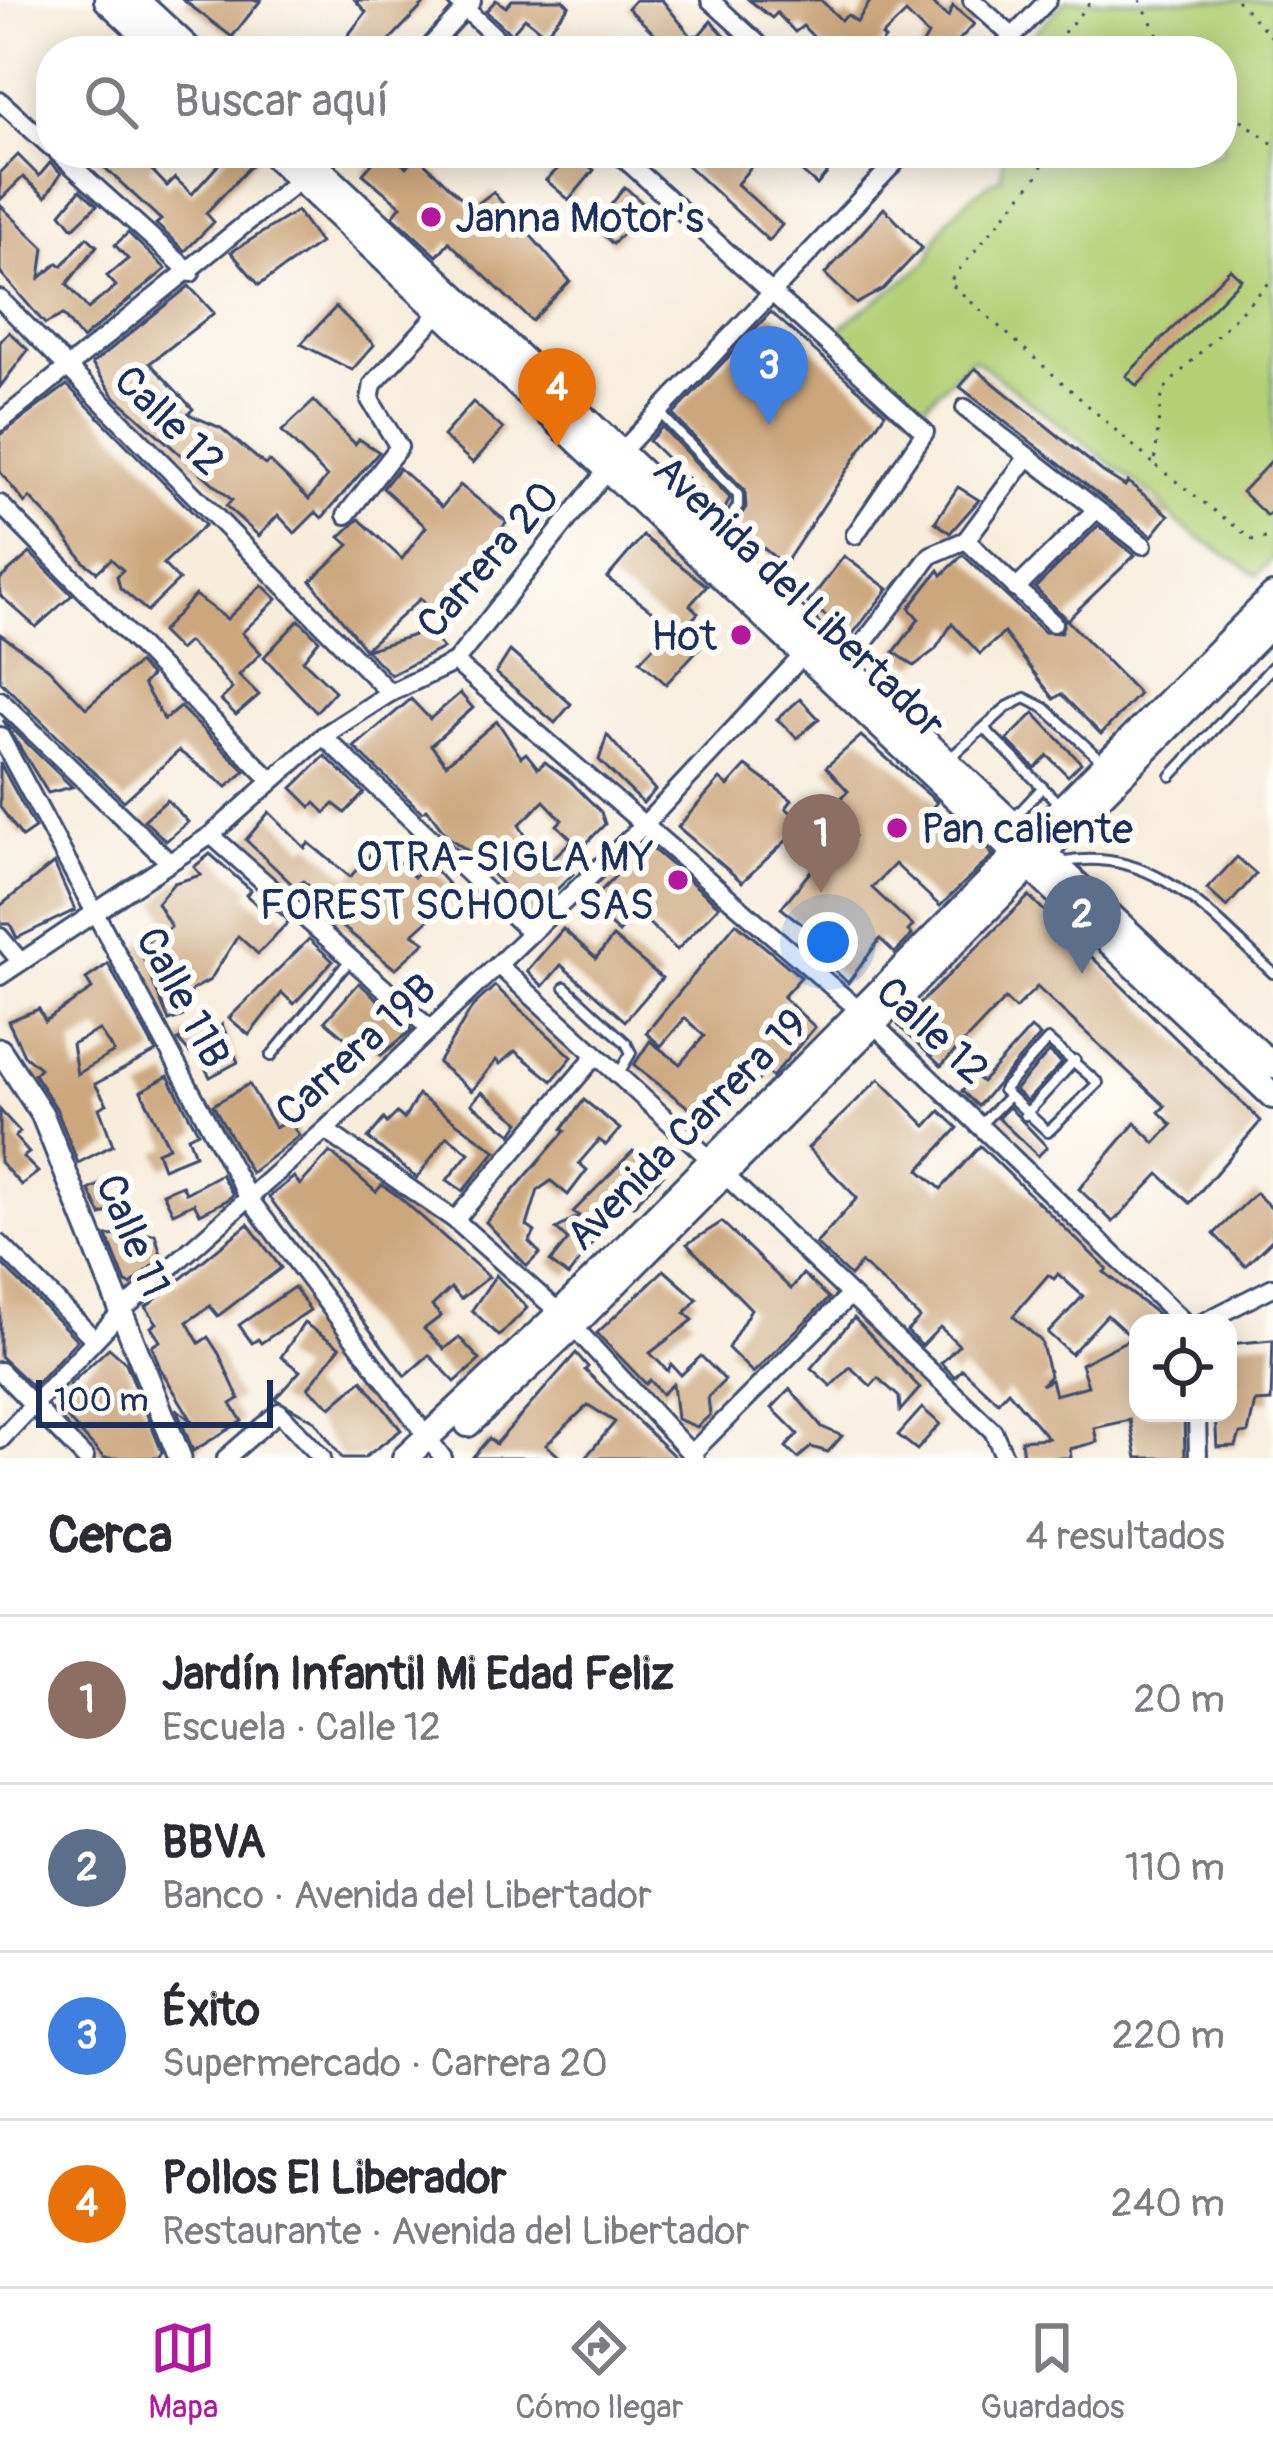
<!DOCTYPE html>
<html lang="es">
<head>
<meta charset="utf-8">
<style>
  :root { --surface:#fff; --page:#f2f2f3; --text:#2b2b33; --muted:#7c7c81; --line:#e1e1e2; --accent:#b5179e }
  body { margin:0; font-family:Pangolin,sans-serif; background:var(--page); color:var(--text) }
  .controls { position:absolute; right:36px; bottom:36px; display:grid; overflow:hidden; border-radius:24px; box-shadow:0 6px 30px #0003 }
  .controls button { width:108px; height:108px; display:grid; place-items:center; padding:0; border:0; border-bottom:3px solid var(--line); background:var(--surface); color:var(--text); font:60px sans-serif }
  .scale { position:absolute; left:36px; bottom:30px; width:237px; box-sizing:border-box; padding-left:12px; border:6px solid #1b2f5e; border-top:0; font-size:33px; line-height:42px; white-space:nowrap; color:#1b2f5e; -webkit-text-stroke:9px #fdfcf7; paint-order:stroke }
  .you { position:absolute; left:828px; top:942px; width:42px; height:42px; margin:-30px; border:9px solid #fff; border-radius:50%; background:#1a73e8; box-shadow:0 0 0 18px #1a73e833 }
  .badge { display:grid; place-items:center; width:78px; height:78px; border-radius:50%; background:var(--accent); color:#fff; font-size:39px; font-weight:700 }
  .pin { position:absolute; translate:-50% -99px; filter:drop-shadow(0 3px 6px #0008) }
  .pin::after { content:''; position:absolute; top:63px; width:42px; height:36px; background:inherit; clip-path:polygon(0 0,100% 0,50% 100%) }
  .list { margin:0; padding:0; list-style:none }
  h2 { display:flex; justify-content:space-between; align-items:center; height:156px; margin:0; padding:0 48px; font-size:51px }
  h2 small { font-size:39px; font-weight:400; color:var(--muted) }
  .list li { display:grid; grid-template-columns:78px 1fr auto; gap:36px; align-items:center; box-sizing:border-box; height:168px; padding:0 48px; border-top:3px solid var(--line) }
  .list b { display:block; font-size:45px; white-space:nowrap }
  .list p { margin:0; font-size:39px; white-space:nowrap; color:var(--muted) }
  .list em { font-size:39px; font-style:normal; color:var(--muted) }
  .icon { flex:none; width:66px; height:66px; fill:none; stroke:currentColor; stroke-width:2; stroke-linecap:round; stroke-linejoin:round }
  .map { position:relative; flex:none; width:1273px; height:1458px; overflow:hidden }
  .search { position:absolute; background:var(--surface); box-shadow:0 6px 30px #0003; left:36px; right:36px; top:36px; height:132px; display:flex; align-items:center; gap:30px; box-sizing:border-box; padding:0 42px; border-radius:48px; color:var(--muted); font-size:45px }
  .sheet { height:828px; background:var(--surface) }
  nav { display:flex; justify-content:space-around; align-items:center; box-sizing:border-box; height:168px; border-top:3px solid var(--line); background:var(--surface); font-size:33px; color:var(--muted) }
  nav a { display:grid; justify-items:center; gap:6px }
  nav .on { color:var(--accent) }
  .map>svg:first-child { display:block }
  .green { fill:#b4d178; stroke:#68806b; stroke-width:3 }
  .building { fill:#cca77d; fill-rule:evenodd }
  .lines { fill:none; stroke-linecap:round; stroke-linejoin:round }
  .service-casing { stroke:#3c4c71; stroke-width:14 }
  .minor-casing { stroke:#3c4c71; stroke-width:22 }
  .tertiary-casing { stroke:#3c4c71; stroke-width:27 }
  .secondary-casing { stroke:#3c4c71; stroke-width:30 }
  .path { stroke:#3c4c71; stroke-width:3; stroke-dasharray:3 9; stroke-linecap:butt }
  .service { stroke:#fff; stroke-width:8 }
  .minor { stroke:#fff; stroke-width:16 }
  .tertiary { stroke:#fff; stroke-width:21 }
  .secondary { stroke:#fff; stroke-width:24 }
  .poi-dot { fill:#b5179e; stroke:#fdfcf7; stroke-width:4.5 }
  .labels { text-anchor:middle; stroke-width:12; stroke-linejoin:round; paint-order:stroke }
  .poi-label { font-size:42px; fill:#1b2f5e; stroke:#fdfcf7; text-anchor:start }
  .street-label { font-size:42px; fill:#1b2f5e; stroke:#fdfcf7 }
</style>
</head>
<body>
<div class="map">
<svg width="1273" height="1458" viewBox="0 0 1273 1458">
  <rect width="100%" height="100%" fill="#fdfcf7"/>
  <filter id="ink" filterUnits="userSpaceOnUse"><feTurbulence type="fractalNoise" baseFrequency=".00833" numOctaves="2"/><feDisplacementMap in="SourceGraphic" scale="24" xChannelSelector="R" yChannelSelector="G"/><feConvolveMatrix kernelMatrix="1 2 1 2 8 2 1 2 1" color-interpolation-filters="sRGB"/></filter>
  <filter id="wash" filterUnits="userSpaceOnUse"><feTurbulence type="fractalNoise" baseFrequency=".004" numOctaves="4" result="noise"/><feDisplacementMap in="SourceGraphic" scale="48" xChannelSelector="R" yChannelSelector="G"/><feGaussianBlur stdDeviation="2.7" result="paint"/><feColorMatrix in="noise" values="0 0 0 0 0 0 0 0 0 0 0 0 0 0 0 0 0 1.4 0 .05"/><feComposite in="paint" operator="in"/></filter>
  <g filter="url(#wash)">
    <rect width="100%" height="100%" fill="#f7eddb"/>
    <path class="green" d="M1066,0H1273V559L1257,575L1179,524L1157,499L973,358L919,410L832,337C860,307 897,290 927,261C933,255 934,242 938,235C951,211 978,189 1001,177L1003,153H1222V51H1017Z"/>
    <g id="blocks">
      <g class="building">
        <polygon points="183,0 261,0 232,37"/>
        <polygon points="355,0 428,0 379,51 336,51 366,12"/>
        <polygon points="496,0 506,7 512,0 563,0 569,6 545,34 525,18 511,34 486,11"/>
        <polygon points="635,0 662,0 691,36 699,35 711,21 739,51 672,51 628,8"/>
        <polygon points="749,0 821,0 841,20 848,15 857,22 871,0 928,0 948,17 953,6 974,24 949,51 919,51 928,35 906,13 882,36 885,39 875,51 827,51 803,26 795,32 777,13 772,18"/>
        <polygon points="89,153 163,153 149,167 167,186 175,178 192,194 229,153 256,153 257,159 206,213 214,222 185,251 156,224 161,220"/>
        <polygon points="381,153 389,153 406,167 416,155 472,208 493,192 570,281 532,321 449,242 437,256 393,216 401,206 363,174"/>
        <polygon points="674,153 762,153 737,184 782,225 769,241"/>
        <polygon points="781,153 823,153 835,164 817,185"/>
        <polygon points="574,154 594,170 569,200 546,180"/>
        <polygon points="18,155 39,176 50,163 61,173 46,197 23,177 0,200 0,173"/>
        <polygon points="625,187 647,207 613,244 594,226"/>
        <polygon points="80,190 97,205 73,228 61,213"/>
        <polygon points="0,205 44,248 40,278 58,263 62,266 87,237 97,246 67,284 88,309 116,286 107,276 128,259 115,245 128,233 166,269 82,339 63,315 45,324 0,272"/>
        <polygon points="884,208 922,248 883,289 856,304 825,274"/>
        <polygon points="297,211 320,243 259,285 231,252"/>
        <polygon points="1230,269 1241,279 1137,386 1126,376"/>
        <polygon points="189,286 214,313 150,363 193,409 188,414 221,428 265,465 269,461 309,499 327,477 282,431 314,401 355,444 359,439 379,452 322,518 316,512 295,533 278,515 259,536 226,506 232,500 115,397 92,364"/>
        <polygon points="336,307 374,345 352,370 301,344"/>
        <polygon points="771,312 885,413 784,565 735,525 746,507 745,491 673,415"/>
        <polygon points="9,332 28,350 0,387 0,342"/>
        <polygon points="975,368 1103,472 1125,486 1128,482 1169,515 1152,536 960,387"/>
        <polygon points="67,385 205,525 163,564 179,580 147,611 120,588 117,576 123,570 111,559 97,572 84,562 57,526 30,498 25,503 0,472 0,435"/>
        <polygon points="473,402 503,429 473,463 443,436"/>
        <polygon points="662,427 730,498 723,513 649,441"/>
        <polygon points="1273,459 1273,510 1267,516 1242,492"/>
        <polygon points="399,468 442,507 460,485 507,522 436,612 420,599 365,649 311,581 349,545 340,537 359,519 402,559 426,527 383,488"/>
        <polygon points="958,487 979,500 950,533 935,522"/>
        <polygon points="1098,526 1135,555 1067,620 1139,694 1101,734 1061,694 1054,699 1004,633 980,654 952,624 935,650 914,666 894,652 919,619 909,608 939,570 942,575 963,555 1044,632 1061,633 1065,618 1035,588"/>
        <polygon points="643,536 707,586 690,605 698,613 682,631 700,647 666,684 640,661 673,626 607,578"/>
        <polygon points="30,553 72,595 36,627 0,595 0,579"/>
        <polygon points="844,556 888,589 852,635 808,603"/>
        <polygon points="262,585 277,599 242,633 261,653 239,675 259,695 236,715 221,700 232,689 217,670 188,642 179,650 161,632 195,595 227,619"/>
        <polygon points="299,620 319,640 303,660 335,691 316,712 264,657"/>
        <polygon points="427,631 443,648 391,675 366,650"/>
        <polygon points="0,634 48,668 86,708 138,663 151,676 143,684 164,720 180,707 245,771 227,787 179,751 124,801 0,681"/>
        <polygon points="510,651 571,704 555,723 496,673"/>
        <path d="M460,693L473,708L431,745L446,764L497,721L521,757L526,753L538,768L545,762L570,781L601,812L605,824L565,865L573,874L530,915L478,858L448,837L427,809L422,812L354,747L411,699L430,719ZM544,801L562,820L557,825L572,840L551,860L536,843L532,846L519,825Z"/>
        <polygon points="800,699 819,719 797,738 777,719"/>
        <polygon points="1034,713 1081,763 1068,776 1048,756 1035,768 1007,740"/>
        <polygon points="3,720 72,787 48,793"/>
        <polygon points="607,735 655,790 643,803 599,760"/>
        <polygon points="861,736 937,802 932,808 951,829 954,825 968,838 972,835 993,855 940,906 895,864 872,888 913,926 908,931 912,935 895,953 880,939 848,983 800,937 808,929 781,908 826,852 834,859 854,836 828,812 848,791 826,767"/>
        <polygon points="325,756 364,793 345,813 334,804 325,813 315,803 311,807 292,788"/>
        <polygon points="0,763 35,828 22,837 0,807"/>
        <polygon points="746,766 792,800 786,808 804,824 742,882 678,827 720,779 728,786"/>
        <polygon points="167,800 188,822 166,841 144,820"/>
        <polygon points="269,812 305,848 309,843 350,877 381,843 414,877 428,862 457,894 413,934 425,942 395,969 324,912 330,905 303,881 296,888 246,840"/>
        <polygon points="647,844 719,906 677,950 637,912 619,933 587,905"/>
        <polygon points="210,854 251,890 246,895 266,913 273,907 289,921 258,954 238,936 210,980 192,990 183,1016 169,1021 138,946 171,927 157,903 174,883 201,875 194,867"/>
        <polygon points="1237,857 1256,874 1227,907 1207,889"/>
        <polygon points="54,863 75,910 17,938 10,924 0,924 0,906"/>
        <polygon points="1029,896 1261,1121 1190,1203 1159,1174 1113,1222 1079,1189 1135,1123 1155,1143 1172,1125 1159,1112 1165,1106 1037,987 1015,1009 1005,999 941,1066 898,1025"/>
        <polygon points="736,923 801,977 783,997 815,1027 772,1077 766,1072 753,1086 746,1079 708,1123 634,1065 650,1041 680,1064 704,1036 685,1018 661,1046 646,1033"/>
        <polygon points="563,929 596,958 613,937 662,978 625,1021 561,965 543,986 527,971"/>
        <polygon points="309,939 333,961 294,1004 282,993 249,1035 229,1018"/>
        <path d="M108,964L156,1052L95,1084L107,1104L99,1108L113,1145L78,1163L56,1108L34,1074L40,1068L24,1055L8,1021L39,1009L45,1021L92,989L86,979ZM99,1030L114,1052L77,1074L72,1044Z"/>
        <polygon points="359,983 412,1030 381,1055 358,1035 351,1043 325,1021"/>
        <polygon points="495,986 572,1057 552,1081 515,1051 500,1064 496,1060 472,1091 438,1063 473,1006"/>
        <polygon points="207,1022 218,1031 222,1025 238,1062 210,1077 195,1050 190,1053 178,1040"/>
        <polygon points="1031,1028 1040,1036 978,1106 962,1091 975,1076 982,1082"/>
        <polygon points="1049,1052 1062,1063 1027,1101 1015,1090"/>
        <polygon points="168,1076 198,1132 188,1137 195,1155 163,1168 157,1152 169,1147 141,1091"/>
        <path d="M879,1079L926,1126L940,1111L958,1128L919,1170L941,1189L980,1146L1107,1269L1104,1272L1161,1317L1163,1323H1138V1413H1184L1185,1458H1137L1130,1420L1094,1428L1097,1442L1070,1449L1071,1458H1023L1021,1440L1048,1438L1008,1391L998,1402L962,1369L955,1377L941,1363L959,1345L940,1327L922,1346L907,1331L920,1318L884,1283L861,1263L850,1276L816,1244L857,1198L808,1148ZM1058,1274L1083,1296L1048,1333L1071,1354L1107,1315L1132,1338L1081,1364L1088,1386L1055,1395L1051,1380L1041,1385L1050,1376L1041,1341L1013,1316L1048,1275L1054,1279Z"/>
        <polygon points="249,1084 275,1128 289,1120 299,1136 251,1173 213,1105"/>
        <polygon points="482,1092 520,1122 512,1134 471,1104"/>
        <polygon points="418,1095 496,1151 463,1191 447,1180 469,1153 447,1136 417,1178 368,1138 384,1119 387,1123 397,1113 404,1119"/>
        <polygon points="584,1100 620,1129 606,1145 599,1140 579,1163 587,1170 568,1195 551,1181 538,1190 527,1226 535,1232 529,1242 540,1253 527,1266 486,1222 565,1131 562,1129"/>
        <polygon points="1009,1107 1047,1147 1038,1156 998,1118"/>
        <polygon points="0,1110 20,1132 15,1137 29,1153 23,1157 38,1172 21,1185 0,1162"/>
        <polygon points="633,1151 664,1174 633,1206 626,1200 568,1276 550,1262 568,1240 556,1229 579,1216 573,1212"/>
        <polygon points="330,1152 376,1192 382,1185 398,1196 489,1277 461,1299 451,1288 432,1306 441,1316 424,1329 444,1349 459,1337 480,1360 455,1382 429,1355 405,1376 269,1197 294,1177 300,1185"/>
        <polygon points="221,1174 233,1195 227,1200 200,1214 194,1203 173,1213 163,1193 182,1185 186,1193"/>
        <polygon points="113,1178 125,1205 101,1215 89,1190"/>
        <polygon points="1256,1193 1273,1210 1273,1239 1245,1266 1214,1234"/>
        <polygon points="722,1222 791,1289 803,1274 829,1298 753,1373 728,1348 751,1309 687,1244"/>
        <polygon points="248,1224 281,1268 218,1316 210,1306 187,1322 199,1343 208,1337 219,1354 239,1399 231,1404 242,1421 193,1451 176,1408 194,1424 160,1368 152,1346 160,1341 151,1327 157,1323 146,1307"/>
        <polygon points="155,1234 162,1258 131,1285 126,1283 107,1236"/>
        <polygon points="0,1262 77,1340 33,1387 0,1356"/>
        <polygon points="664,1270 697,1299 685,1313 693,1320 650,1353 668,1371 671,1364 681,1375 701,1356 725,1380 708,1397 710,1415 697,1427 677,1419 673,1384 662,1394 650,1380 646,1384 597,1333"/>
        <polygon points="496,1275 527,1308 499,1336 472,1310"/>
        <polygon points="294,1287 310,1310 261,1343 258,1339 252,1343 239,1325"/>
        <polygon points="854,1318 920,1388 900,1411 899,1397 878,1378 871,1386 850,1367 831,1386 811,1368"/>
        <polygon points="304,1323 340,1347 308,1388 331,1407 362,1380 401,1430 364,1458 342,1458 315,1421 275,1399 300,1371 281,1357"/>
        <polygon points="1273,1340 1271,1401 1255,1402 1248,1433 1240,1434 1236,1446 1217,1447 1215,1413 1228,1413 1228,1344"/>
        <polygon points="109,1348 126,1363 162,1452 158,1458 104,1458 56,1406 72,1382"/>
        <polygon points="576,1353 588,1367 585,1370 676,1458 585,1458 615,1422 588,1405 546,1445 561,1458 472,1458 489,1438 496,1444"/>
        <polygon points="790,1389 822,1427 842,1436 828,1452 811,1447 798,1458 786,1447 798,1434 772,1408"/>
        <polygon points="922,1408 940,1424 917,1450 898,1435"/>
      </g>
    </g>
  </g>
  <g filter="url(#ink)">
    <use href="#blocks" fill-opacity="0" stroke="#3c4c71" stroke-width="3"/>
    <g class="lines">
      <defs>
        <g id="service">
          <polyline points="659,412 738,495 738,506 717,538"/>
          <polyline points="984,728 1061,806"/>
          <polyline points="949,759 1007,707 1025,698 1045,708 1104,763"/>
          <polyline points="1171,776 1273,666"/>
          <polyline points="1014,818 1043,787"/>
          <path d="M1060,863C1153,843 1211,916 1273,973"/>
          <polyline points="565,987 626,1043 631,1053 619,1073"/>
          <polygon points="1048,1040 1098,1083 1048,1132 1003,1090"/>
          <polyline points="271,1056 350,960"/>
          <polyline points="1025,1115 1075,1060"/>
          <polyline points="982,1123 1007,1098"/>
        </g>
        <g id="minor">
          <polyline points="456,0 510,51"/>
          <polyline points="710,0 766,51"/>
          <polyline points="972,0 1012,36"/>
          <polyline points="426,51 472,1"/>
          <polyline points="999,51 1048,0"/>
          <polyline points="0,101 51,147"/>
          <polyline points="58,153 191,273"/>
          <polyline points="618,153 925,432 855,535"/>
          <polyline points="878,153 892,166"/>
          <polyline points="0,299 390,693"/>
          <polyline points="965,408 1143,545"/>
          <polyline points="0,422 333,153"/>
          <polyline points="0,504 270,779"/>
          <polyline points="346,515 399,447 370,400 373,384 442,310"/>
          <polyline points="966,540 1053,623"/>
          <polyline points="1016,589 1096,510"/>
          <polyline points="455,662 859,1010 1185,1323"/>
          <polyline points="846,666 931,555 966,540 1027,458"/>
          <polyline points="0,700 169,862"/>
          <polyline points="0,736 248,1197 443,1458"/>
          <polyline points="323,736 531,933"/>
          <polyline points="211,835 429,1028"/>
          <polyline points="0,937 20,961"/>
          <polyline points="498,965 711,1160"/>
          <polyline points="0,976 211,835 323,736 390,693 455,662 623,450 904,153"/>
          <polyline points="325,1130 455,1220 560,1313"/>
          <polyline points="724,1174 993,1431 1005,1458"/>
          <polyline points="455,1220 596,1055"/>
          <polyline points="0,1244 94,1339"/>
          <polyline points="1202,1323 1273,1287"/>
          <polyline points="573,1326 695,1458"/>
          <polyline points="0,1371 85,1458"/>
          <polyline points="1197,1413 1198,1458"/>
          <polyline points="0,1440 124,1309 325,1130 646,823 805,653"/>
          <polyline points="691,1454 849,1296"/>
          <polyline points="226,1458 279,1412 322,1458"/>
        </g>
        <polyline id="tertiary" points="0,1050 42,1114 180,1458"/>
        <g id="secondary">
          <polyline points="107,0 162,51"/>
          <polyline points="136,0 191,51"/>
          <polyline points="272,153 1273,1096"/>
          <path d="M302,153C628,455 945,766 1273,1066"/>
          <polyline points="468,1424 573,1326 1273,622"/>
          <polyline points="405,1458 560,1313 1273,596"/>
        </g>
      </defs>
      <use href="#service" class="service-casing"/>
      <use href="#minor" class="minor-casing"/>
      <use href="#tertiary" class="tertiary-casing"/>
      <use href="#secondary" class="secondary-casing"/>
      <g class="path">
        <polyline points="1140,0 1166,51"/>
        <polyline points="1237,0 1273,38"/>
        <polyline points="1048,51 1092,0"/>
        <polyline points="1222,105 1273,144"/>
        <polyline points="1045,153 1040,173 949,282 1155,465 1160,402 1167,386 1273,279"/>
        <polyline points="1156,466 1253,540 1273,537"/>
      </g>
      <use href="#service" class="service"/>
      <use href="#minor" class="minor"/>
      <use href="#tertiary" class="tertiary"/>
      <use href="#secondary" class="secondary"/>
    </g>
  </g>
  <g class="poi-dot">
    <circle cx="431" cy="217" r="12"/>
    <circle cx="741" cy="635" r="12"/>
    <circle cx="897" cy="828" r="12"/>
    <circle cx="678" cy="880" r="12"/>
  </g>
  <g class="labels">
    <g class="poi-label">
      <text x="455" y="232">Janna Motor's</text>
      <text x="717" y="650" text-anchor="end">Hot</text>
      <text x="921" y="843">Pan caliente</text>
      <text x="654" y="871" text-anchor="end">OTRA-SIGLA MY<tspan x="654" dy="48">FOREST SCHOOL SAS</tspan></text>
    </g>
    <g class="street-label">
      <text transform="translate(170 420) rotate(45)" y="15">Calle 12</text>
      <text transform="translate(487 559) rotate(-49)" y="15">Carrera 20</text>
      <text transform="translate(800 596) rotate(44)" y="15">Avenida del Libertador</text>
      <text transform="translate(184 997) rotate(62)" y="15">Calle 11B</text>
      <text transform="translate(933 1030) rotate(43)" y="15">Calle 12</text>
      <text transform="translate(355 1049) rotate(-43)" y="15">Carrera 19B</text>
      <text transform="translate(686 1129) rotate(-45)" y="15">Avenida Carrera 19</text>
      <text transform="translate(134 1235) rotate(67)" y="15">Calle 11</text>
    </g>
  </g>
</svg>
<div class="controls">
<button><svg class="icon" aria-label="locate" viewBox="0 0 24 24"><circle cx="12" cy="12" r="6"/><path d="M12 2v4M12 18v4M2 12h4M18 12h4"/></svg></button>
</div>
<div class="scale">100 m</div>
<div class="you"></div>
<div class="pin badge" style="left:821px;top:893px;background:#8d6e63">1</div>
<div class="pin badge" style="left:1082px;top:974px;background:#5c6f8a">2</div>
<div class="pin badge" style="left:769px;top:425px;background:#3f7fe0">3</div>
<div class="pin badge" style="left:557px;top:447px;background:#e8710a">4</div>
<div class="search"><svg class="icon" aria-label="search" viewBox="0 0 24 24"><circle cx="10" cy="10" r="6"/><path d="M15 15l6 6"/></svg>Buscar aquí</div>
</div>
<section class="sheet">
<h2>Cerca<small>4 resultados</small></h2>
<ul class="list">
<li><span class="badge" style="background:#8d6e63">1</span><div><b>Jardín Infantil Mi Edad Feliz</b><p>Escuela · Calle 12</p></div><em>20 m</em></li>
<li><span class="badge" style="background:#5c6f8a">2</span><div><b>BBVA</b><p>Banco · Avenida del Libertador</p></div><em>110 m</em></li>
<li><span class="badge" style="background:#3f7fe0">3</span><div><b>Éxito</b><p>Supermercado · Carrera 20</p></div><em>220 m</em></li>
<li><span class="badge" style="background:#e8710a">4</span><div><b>Pollos El Liberador</b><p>Restaurante · Avenida del Libertador</p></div><em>240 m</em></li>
</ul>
</section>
<nav>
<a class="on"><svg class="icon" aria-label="map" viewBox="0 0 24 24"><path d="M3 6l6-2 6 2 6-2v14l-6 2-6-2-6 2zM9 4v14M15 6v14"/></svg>Mapa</a>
<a><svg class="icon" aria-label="directions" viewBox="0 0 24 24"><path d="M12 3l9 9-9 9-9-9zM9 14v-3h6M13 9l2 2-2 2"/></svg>Cómo llegar</a>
<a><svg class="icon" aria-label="saved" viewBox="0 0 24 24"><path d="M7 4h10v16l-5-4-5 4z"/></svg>Guardados</a>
</nav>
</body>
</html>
